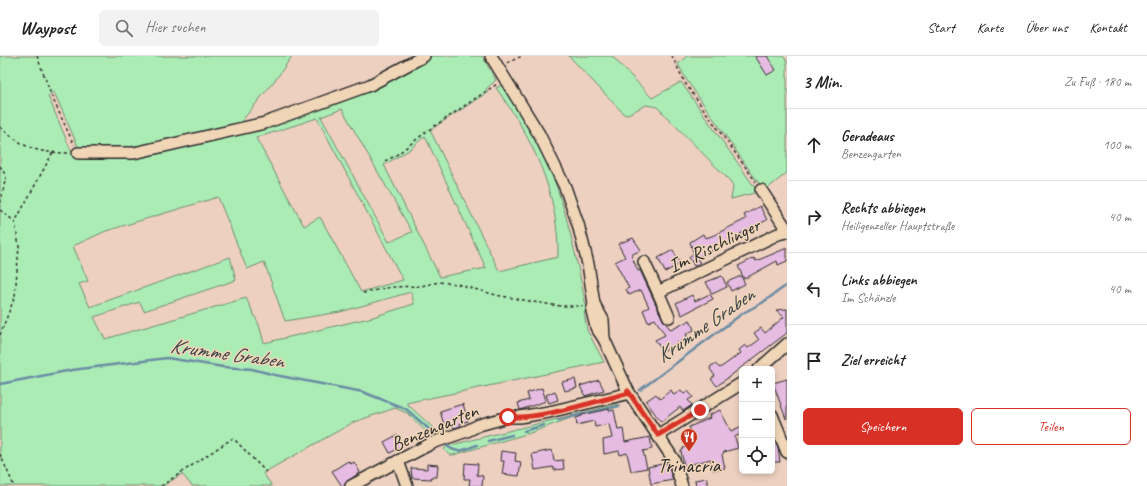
<!DOCTYPE html>
<html lang="de">
<head>
<meta charset="utf-8">
<style>
  :root { --surface:#fff; --page:#f2f2f2; --text:#222; --muted:#767676; --line:#e0e0e0; --accent:#d93025 }
  body { margin:0; font-family:Caveat,sans-serif; background:var(--page); color:var(--text) }
  .controls { position:absolute; right:12px; bottom:12px; display:grid; overflow:hidden; border-radius:6px; box-shadow:0 2px 6px #0003 }
  .controls button { width:36px; height:36px; display:grid; place-items:center; padding:0; border:0; border-bottom:1px solid var(--line); background:var(--surface); color:var(--text); font:20px sans-serif }
  .stop { position:absolute; width:12px; height:12px; margin:-9px; border:3px solid #d93025; border-radius:50%; background:#fff }
  .stop.end { background:#d93025; border-color:#fff; box-shadow:0 1px 4px #0008 }
  .list { margin:0; padding:0; list-style:none }
  h2 { display:flex; justify-content:space-between; align-items:center; height:52px; margin:0; padding:0 16px; font-size:17px }
  h2 small { font-size:13px; font-weight:400; color:var(--muted) }
  .list li { display:grid; grid-template-columns:26px 1fr auto; gap:12px; align-items:center; box-sizing:border-box; height:72px; padding:0 16px; border-top:1px solid var(--line) }
  .list b { display:block; font-size:15px; white-space:nowrap }
  .list p { margin:0; font-size:13px; white-space:nowrap; color:var(--muted) }
  .list em { font-size:13px; font-style:normal; color:var(--muted) }
  .actions { display:flex; gap:8px; padding:12px 16px }
  .actions a { flex:1; padding:9px 0; border:1px solid var(--accent); border-radius:6px; text-align:center; font-size:14px; color:var(--accent) }
  .actions .main { background:var(--accent); color:#fff }
  .icon { flex:none; width:22px; height:22px; fill:none; stroke:currentColor; stroke-width:2; stroke-linecap:round; stroke-linejoin:round }
  .map { position:relative; flex:none; width:787px; height:430px; overflow:hidden }
  header { display:flex; align-items:center; gap:24px; box-sizing:border-box; height:56px; padding:0 20px; background:var(--surface); border-bottom:1px solid var(--line) }
  header strong { font-size:19px }
  nav { display:flex; gap:22px; margin-inline-start:auto; font-size:14px }
  .search { width:280px; height:36px; background:var(--page); display:flex; align-items:center; gap:10px; box-sizing:border-box; padding:0 14px; border-radius:6px; color:var(--muted); font-size:15px }
  main { display:flex }
  aside { flex:1; background:var(--surface) }
  .map>svg:first-child { display:block }
  .green { fill:#abecb5; stroke:#6b8c70; fill-rule:evenodd }
  .lines { fill:none; stroke-linecap:round; stroke-linejoin:round }
  .stream { stroke:#6b8ba4; stroke-width:2.5 }
  .building { fill:#e6bce3; stroke:#2b2b2b }
  .minor-casing { stroke:#2b2b2b; stroke-width:14 }
  .path { stroke:#2b2b2b; stroke-width:1.5; stroke-dasharray:3 3; stroke-linecap:butt }
  .minor { stroke:#f0d5b7; stroke-width:11 }
  .route { stroke:#d93025; stroke-width:5 }
  .labels { text-anchor:middle; stroke-width:3; stroke-linejoin:round; paint-order:stroke }
  .street-label { font-size:20px; fill:#2b2b2b; stroke:#f0d5b7 }
  .poi-label { font-size:20px; fill:#2b2b2b; stroke:#f0d5b7 }
  .water-label { font-size:21px; font-style:italic; fill:#3b4349; stroke:#f0d5b7 }
</style>
</head>
<body>
<header>
<strong>Waypost</strong>
<div class="search"><svg class="icon" aria-label="search" viewBox="0 0 24 24"><circle cx="10" cy="10" r="6"/><path d="M15 15l6 6"/></svg>Hier suchen</div>
<nav><a>Start</a><a>Karte</a><a>Über uns</a><a>Kontakt</a></nav>
</header>
<main>
<div class="map">
<svg width="787" height="430" viewBox="0 0 787 430">
  <rect width="100%" height="100%" fill="#eed0c0"/>
  <filter id="ink" filterUnits="userSpaceOnUse"><feTurbulence type="fractalNoise" baseFrequency=".025" numOctaves="2"/><feDisplacementMap in="SourceGraphic" scale="8" xChannelSelector="R" yChannelSelector="G"/><feConvolveMatrix kernelMatrix="1 2 1 2 8 2 1 2 1" color-interpolation-filters="sRGB"/></filter>
  <g filter="url(#ink)">
    <g class="green">
      <path d="M0,0H292L279,19L237,71L152,88L118,92L79,93L54,36L48,40L74,102L135,100L253,74L428,0H482L496,24L486,33L488,36L430,74L499,215L558,201C559,137 533,83 496,32L502,29C516,52 533,75 544,100C567,149 576,202 587,255L584,256L587,274L604,306L406,347L441,379L433,382L407,357L395,352L354,366L263,417L272,430H192L182,418L163,430H0ZM342,53L412,176L389,186L321,61ZM317,62L403,224L361,236L320,161L304,170L256,82ZM425,80L486,212L440,221L384,109L409,94ZM218,141L247,213L264,206L285,265L340,256L411,236L414,248L373,261L264,287L259,269L246,242L105,283L94,261L140,246L144,255L236,224L230,201L90,251L79,228L88,225L73,190L106,175Z"/>
      <polygon points="569,0 612,0 652,42 681,26 758,136 731,143 733,131 731,126 657,51 646,49 626,59 624,58"/>
      <polygon points="687,0 783,0 787,5 787,117 764,135 686,23 678,8"/>
      <polygon points="618,348 618,351 576,360 530,377 453,399 449,399 444,393 447,390"/>
    </g>
    <g class="lines">
      <g class="stream">
        <polyline points="0,328 72,314 167,302 223,311 252,313 275,319 363,336 406,353 437,380"/>
        <polyline points="640,334 743,257 762,247 787,229"/>
        <polyline points="558,364 619,350"/>
        <polyline points="524,375 544,369"/>
        <polyline points="488,385 512,379"/>
        <path d="M447,390C459,399 464,393 477,389"/>
      </g>
    </g>
    <g class="building">
      <polygon points="755,0 767,0 776,14 767,19"/>
      <polygon points="760,150 767,164 740,178 742,180 697,202 700,207 694,210 689,201 694,199 690,186 703,178 705,182 712,180 746,163 744,159"/>
      <polygon points="633,182 641,194 631,199 638,215 640,214 663,264 671,274 690,264 694,274 686,278 689,284 682,288 681,285 663,296 655,284 665,279 655,263 648,266 643,254 649,251 641,234 629,239 626,233 629,232 615,206 625,201 618,188"/>
      <polygon points="787,192 787,205 778,209 777,205 744,223 738,210 754,202 756,205"/>
      <polygon points="673,194 680,208 665,216 658,202"/>
      <polygon points="722,220 727,231 712,238 706,226"/>
      <polygon points="741,220 745,228 731,235 727,226"/>
      <polygon points="710,238 713,243 682,259 676,247 692,239 695,245"/>
      <polygon points="787,253 787,277 717,330 711,323 715,320 710,313 711,310 715,308 720,312 741,297 739,294 745,289 748,292 759,284 754,277 761,272 765,277 784,261 776,254"/>
      <polygon points="575,323 577,332 565,335 562,326"/>
      <polygon points="787,323 787,362 786,363 773,327"/>
      <polygon points="599,324 604,334 585,340 580,330"/>
      <polygon points="542,332 546,345 520,354 518,347 529,344 527,337"/>
      <polygon points="671,334 674,339 681,334 684,338 688,335 693,341 688,344 692,349 683,355 680,351 661,366 646,345 656,338 660,343"/>
      <polygon points="555,335 558,344 549,347 546,339"/>
      <polygon points="463,348 468,365 460,367 461,370 454,372 453,370 445,372 440,355"/>
      <polygon points="609,353 609,355 614,354 618,374 623,373 625,386 650,381 652,393 643,395 647,412 631,415 627,397 620,399 619,395 604,398 603,384 612,382 609,368 595,371 594,365 577,369 576,362 582,360 582,359"/>
      <polygon points="720,354 731,375 742,370 742,377 735,381 738,392 724,396 722,399 725,412 713,414 711,403 684,410 681,395 683,394 683,392 693,389 689,371 710,362 709,359"/>
      <polygon points="397,379 403,390 390,397 384,386"/>
      <polygon points="772,382 774,382 778,391 780,406 772,406"/>
      <polygon points="552,394 554,405 563,404 564,413 554,414 553,411 535,414 532,398"/>
      <polygon points="501,395 516,397 515,405 521,406 519,420 502,418 504,405 500,405"/>
      <polygon points="348,405 351,408 354,406 360,416 342,430 332,415"/>
      <polygon points="465,407 478,408 477,419 483,420 482,430 469,430 470,423 464,423"/>
      <polygon points="667,407 673,424 651,428 648,411"/>
      <polygon points="427,408 438,409 437,421 431,421 432,423 412,422 411,412 427,413"/>
      <polygon points="707,422 708,430 696,430 695,424"/>
    </g>
    <g class="lines">
      <defs>
        <g id="minor">
          <polyline points="491,0 539,78 565,131 578,168 588,208 594,248 592,255 596,271 604,283 628,335 674,404 682,430"/>
          <polyline points="78,97 134,97 265,67 370,29 424,0"/>
          <polyline points="761,134 787,174"/>
          <polyline points="644,206 658,236 778,178 787,176"/>
          <polyline points="658,236 669,261"/>
          <polyline points="594,248 603,264 604,283"/>
          <polyline points="759,313 787,288"/>
          <polyline points="772,359 787,396"/>
          <polyline points="658,379 742,327"/>
          <polyline points="398,405 407,430"/>
          <polyline points="351,430 432,387 467,375 479,369 508,361 520,361 549,356 626,338 628,335"/>
        </g>
      </defs>
      <use href="#minor" class="minor-casing"/>
      <g class="path">
        <polyline points="37,0 52,41 74,89"/>
        <polyline points="672,0 685,27 756,126"/>
        <polyline points="507,7 522,0"/>
        <path d="M0,71C26,93 34,96 68,97"/>
        <polyline points="385,105 395,100 430,73 497,28"/>
        <polyline points="0,110 6,120 0,150"/>
        <polyline points="0,154 14,165"/>
        <polyline points="363,237 392,231 421,230 439,226 457,228 496,239 534,246 560,250 583,250"/>
        <polyline points="0,279 15,240 19,190 15,166 53,96"/>
        <polyline points="0,398 14,430"/>
        <polyline points="161,430 233,382 266,416"/>
      </g>
      <use href="#minor" class="minor"/>
    </g>
  </g>
  <g class="lines" filter="url(#ink)">
    <path class="route" d="M508,361C543,363 591,346 626,338L628,335L658,379L700,354"/>
  </g>
  <defs>
    <symbol id="restaurant-pin" viewBox="-11 -11 22 30"><path d="M0 17L-7.5 6A9.5 9.5 0 1 1 7.5 6Z" fill="#c8321e" stroke="#f0d5b7"/><path d="M-5-6h1v4h1v-4h1v4h1v-4h1v5L-1.5 .5V6h-2V.5L-5-1ZM5-6V6H3V1.5H1.5Q1.5-4 5-6Z" fill="#fff"/></symbol>
  </defs>
  <g fill-rule="evenodd">
    <use href="#restaurant-pin" x="679" y="371" width="20" height="27"/>
  </g>
  <g class="labels">
    <g class="street-label">
      <text transform="translate(714 189) rotate(-26)" y="7">Im Rischlinger</text>
      <text transform="translate(434 371) rotate(-23)" y="7">Benzengarten</text>
    </g>
    <g class="poi-label">
      <text x="689" y="416">Trinacria</text>
    </g>
    <g class="water-label">
      <text transform="translate(705 269) rotate(-35)" y="7">Krumme Graben</text>
      <text transform="translate(227 297) rotate(8)" y="7">Krumme Graben</text>
    </g>
  </g>
</svg>
<div class="controls">
<button>+</button>
<button>−</button>
<button><svg class="icon" aria-label="locate" viewBox="0 0 24 24"><circle cx="12" cy="12" r="6"/><path d="M12 2v4M12 18v4M2 12h4M18 12h4"/></svg></button>
</div>
<div class="stop" style="left:508px;top:361px"></div>
<div class="stop end" style="left:700px;top:354px"></div>
</div>
<aside>
<h2>3 Min.<small>Zu Fuß · 180 m</small></h2>
<ul class="list">
<li><svg class="icon" aria-label="ahead" viewBox="0 0 24 24"><path d="M12 20V5M6 11l6-6 6 6"/></svg><div><b>Geradeaus</b><p>Benzengarten</p></div><em>100 m</em></li>
<li><svg class="icon" aria-label="right" viewBox="0 0 24 24"><path d="M7 20v-9h11M14 6l5 5-5 5"/></svg><div><b>Rechts abbiegen</b><p>Heiligenzeller Hauptstraße</p></div><em>40 m</em></li>
<li><svg class="icon" aria-label="left" viewBox="0 0 24 24"><path d="M17 20v-9H6M10 6l-5 5 5 5"/></svg><div><b>Links abbiegen</b><p>Im Schänzle</p></div><em>40 m</em></li>
<li><svg class="icon" aria-label="arrive" viewBox="0 0 24 24"><path d="M6 21V4h12l-3 4 3 4H6"/></svg><div><b>Ziel erreicht</b></div></li>
</ul>
<div class="actions"><a class="main">Speichern</a><a>Teilen</a></div>
</aside>
</main>
</body>
</html>
